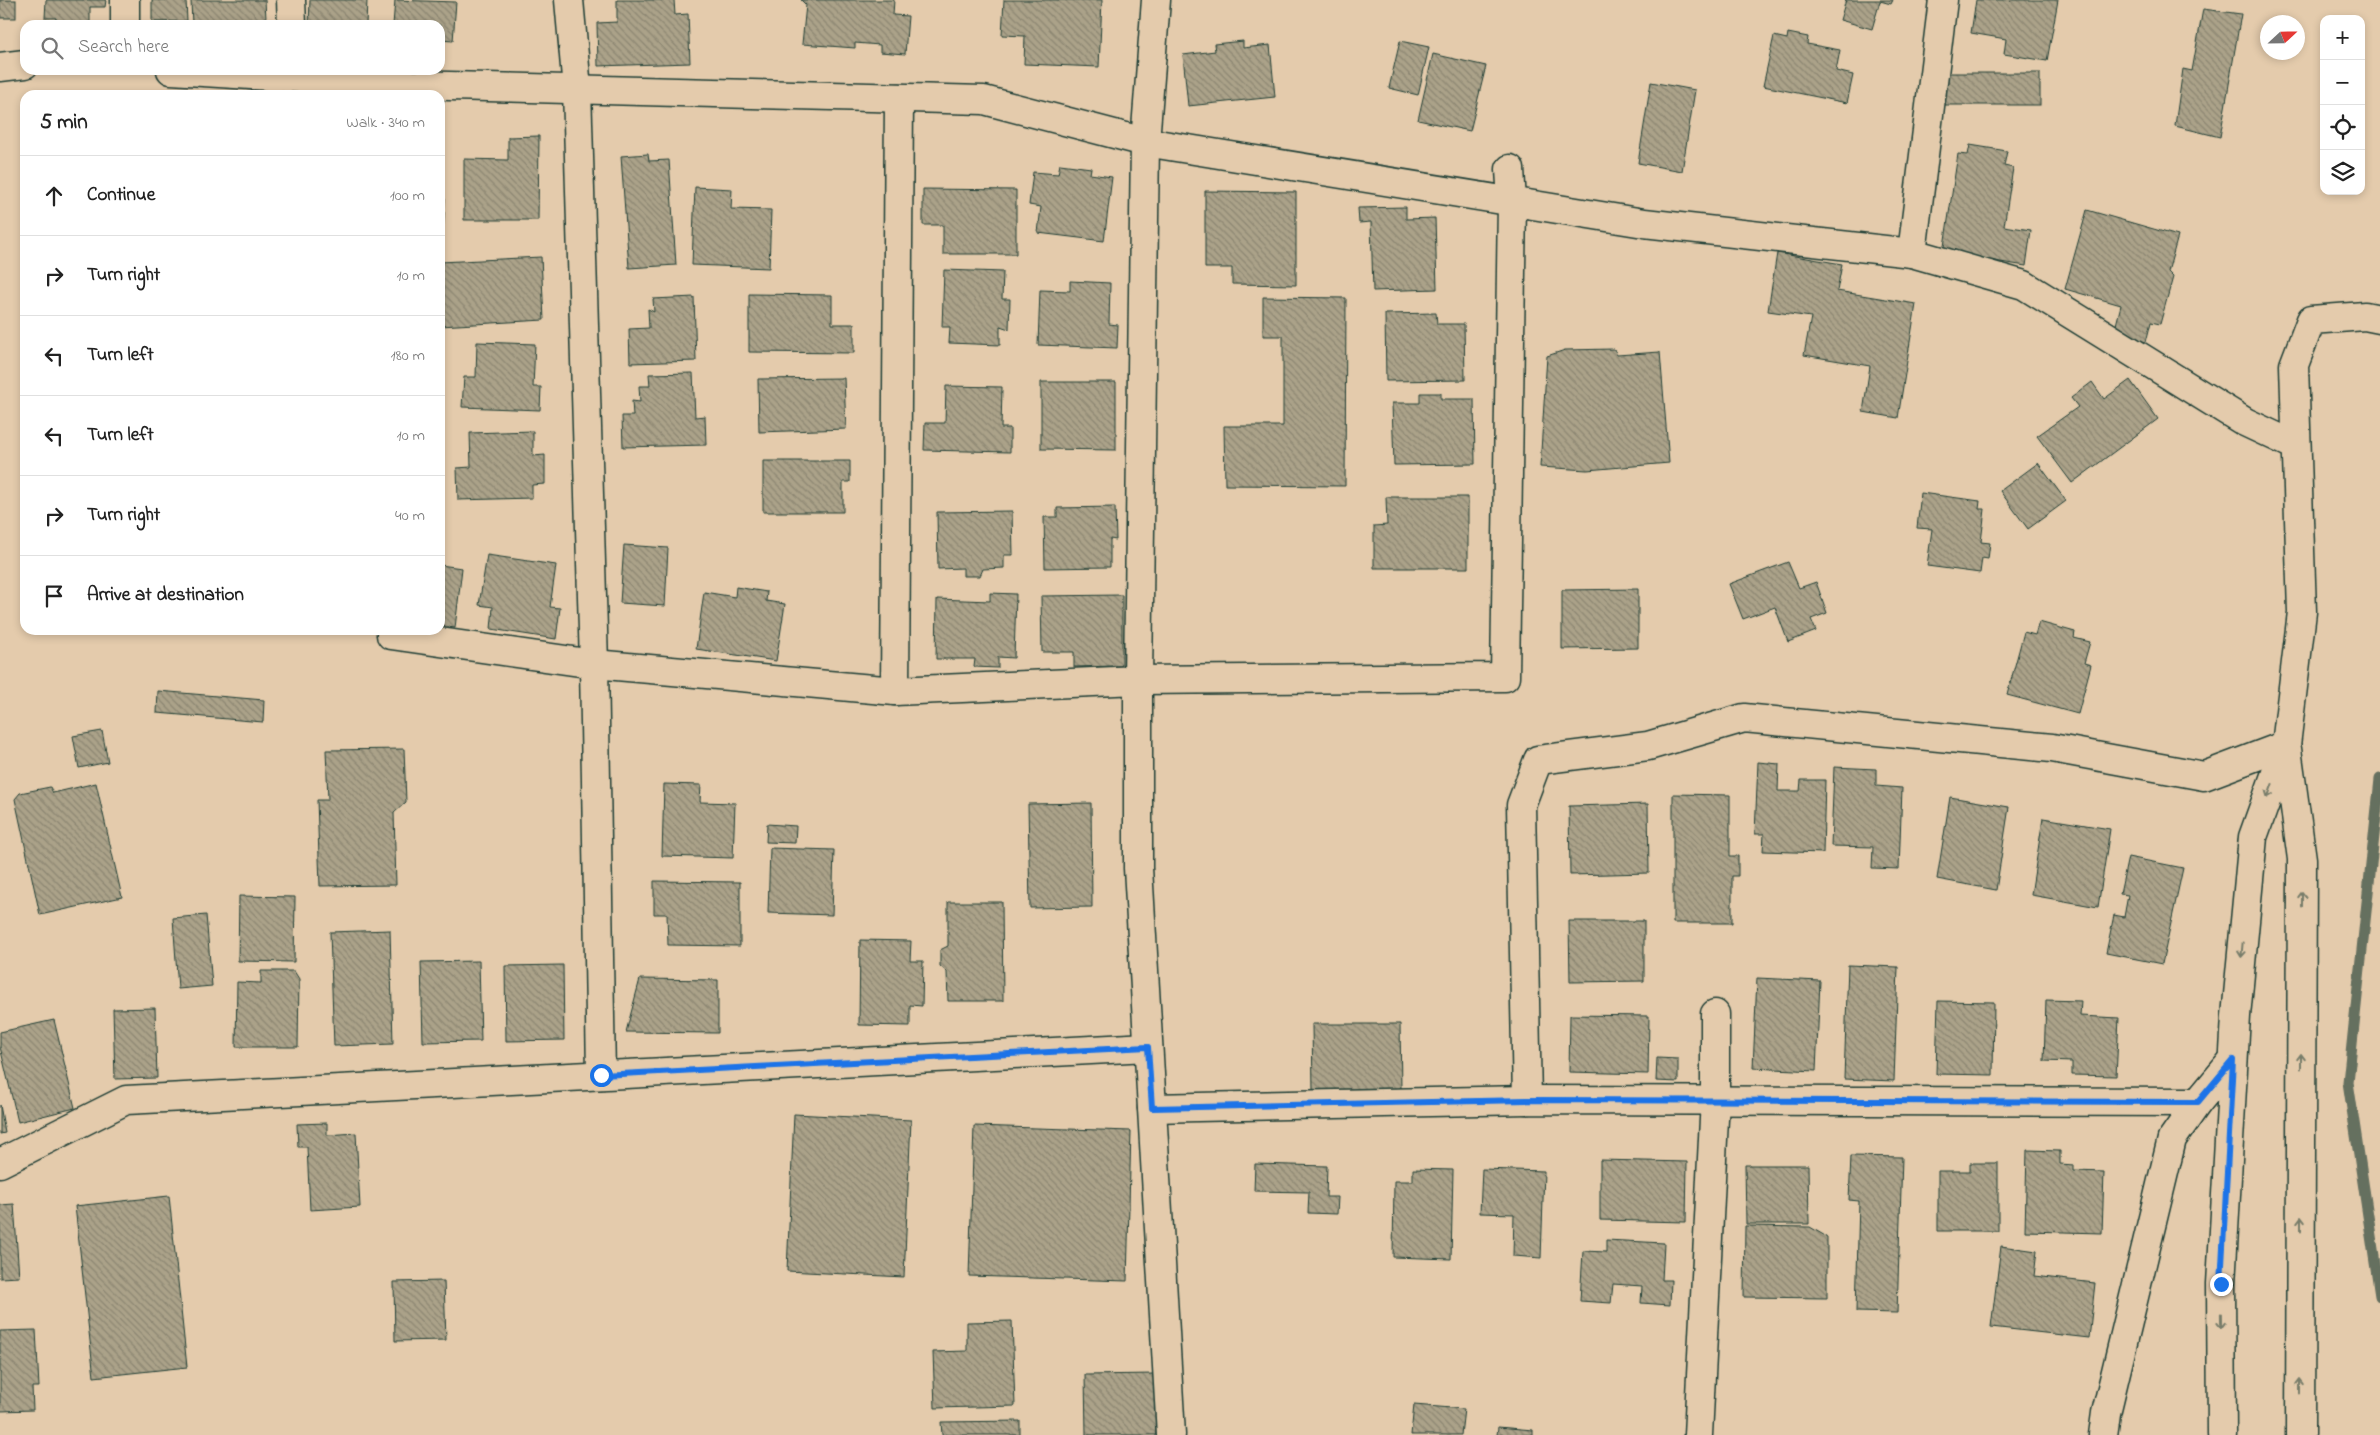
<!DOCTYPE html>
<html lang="en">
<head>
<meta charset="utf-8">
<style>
  :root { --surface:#fff; --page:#f2f2f2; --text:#222; --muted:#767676; --line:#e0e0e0 }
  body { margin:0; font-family:"Indie Flower",sans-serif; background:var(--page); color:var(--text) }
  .controls { position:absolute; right:15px; top:15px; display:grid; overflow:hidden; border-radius:10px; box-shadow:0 2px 8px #0003 }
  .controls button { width:45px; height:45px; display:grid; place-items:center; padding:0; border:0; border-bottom:1px solid var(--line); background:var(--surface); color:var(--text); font:25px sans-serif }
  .compass { position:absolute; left:2260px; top:15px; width:45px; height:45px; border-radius:50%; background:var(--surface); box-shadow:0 2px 8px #0003; rotate:68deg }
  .stop { position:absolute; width:15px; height:15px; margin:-11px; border:4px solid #1a73e8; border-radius:50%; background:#fff }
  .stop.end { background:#1a73e8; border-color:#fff; box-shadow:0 1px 5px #0008 }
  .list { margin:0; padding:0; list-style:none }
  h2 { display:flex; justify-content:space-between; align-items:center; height:65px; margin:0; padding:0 20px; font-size:21px }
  h2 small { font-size:16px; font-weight:400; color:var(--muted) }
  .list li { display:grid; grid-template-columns:32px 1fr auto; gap:15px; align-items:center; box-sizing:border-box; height:80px; padding:0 20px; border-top:1px solid var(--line) }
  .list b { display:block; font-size:19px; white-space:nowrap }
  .list em { font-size:16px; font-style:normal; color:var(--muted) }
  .icon { flex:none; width:28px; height:28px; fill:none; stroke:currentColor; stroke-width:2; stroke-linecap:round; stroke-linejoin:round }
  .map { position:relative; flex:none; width:2380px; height:1435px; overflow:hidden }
  .search { position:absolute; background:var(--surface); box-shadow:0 2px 8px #0003; left:20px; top:20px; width:425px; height:55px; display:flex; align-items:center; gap:12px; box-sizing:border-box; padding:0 18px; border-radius:15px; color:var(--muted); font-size:19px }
  .panel { position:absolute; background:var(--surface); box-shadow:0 2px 8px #0003; left:20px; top:90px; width:425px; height:545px; border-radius:15px }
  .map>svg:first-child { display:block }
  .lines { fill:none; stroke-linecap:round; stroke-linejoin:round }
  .stream { stroke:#656f5f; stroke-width:11 }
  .building { fill:url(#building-back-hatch); stroke:#1f3d34 }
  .minor-casing { stroke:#1f3d34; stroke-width:31 }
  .minor { stroke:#e4cbac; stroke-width:28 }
  .oneway { stroke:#787d6a }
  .route { stroke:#1a73e8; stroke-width:6 }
</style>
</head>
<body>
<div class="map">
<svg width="2380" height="1435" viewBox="0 0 2380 1435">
  <defs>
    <pattern id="building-back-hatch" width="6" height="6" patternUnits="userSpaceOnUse" patternTransform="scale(1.25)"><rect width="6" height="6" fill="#aba289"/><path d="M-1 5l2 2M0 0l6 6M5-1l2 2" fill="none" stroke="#8b8571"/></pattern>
  </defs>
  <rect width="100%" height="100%" fill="#e4cbac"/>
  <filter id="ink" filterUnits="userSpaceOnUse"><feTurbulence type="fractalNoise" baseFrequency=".02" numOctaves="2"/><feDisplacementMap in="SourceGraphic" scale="10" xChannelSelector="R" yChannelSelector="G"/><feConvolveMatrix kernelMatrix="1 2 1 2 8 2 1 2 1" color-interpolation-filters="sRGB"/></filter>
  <g filter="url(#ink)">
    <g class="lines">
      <polyline class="stream" points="2380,779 2348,1082 2380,1296"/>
    </g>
    <g class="building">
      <rect x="0" y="0" width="16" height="18"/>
      <polygon points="46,0 106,0 105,7 90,7 90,25 55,25 56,18 45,18"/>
      <polygon points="152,0 186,0 187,21 152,22"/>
      <polygon points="191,0 265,0 266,19 239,20 239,25 192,25"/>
      <polygon points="310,0 367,0 366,25 309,25"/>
      <polygon points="395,0 456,2 453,41 440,40 440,25 393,25"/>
      <polygon points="617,0 674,0 675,15 688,14 690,63 598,66 597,23 617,22"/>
      <polygon points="801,0 894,0 893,15 908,16 905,54 880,52 880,45 855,43 855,48 802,44 806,5"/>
      <polygon points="1004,0 1102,0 1099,67 1024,64 1025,36 1002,35"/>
      <polygon points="1846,0 1893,0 1891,4 1880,1 1872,29 1840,20"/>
      <polygon points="1976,0 2058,0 2047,61 2004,54 2006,39 1971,33"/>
      <polygon points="2203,9 2241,14 2220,137 2175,126 2183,69 2192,71"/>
      <polygon points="1788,33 1808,37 1807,44 1840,50 1836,71 1853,75 1847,103 1763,86 1774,36 1787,39"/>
      <polygon points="1243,41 1243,48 1270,45 1275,97 1188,106 1183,55 1215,51 1214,44"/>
      <polygon points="1400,41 1429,47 1418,95 1389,88"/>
      <polygon points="1433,54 1486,66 1470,131 1418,120"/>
      <rect x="1945" y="73" width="95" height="32"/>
      <polygon points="1651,82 1695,90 1682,171 1638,163"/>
      <polygon points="539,136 538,220 464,220 464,159 508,160 508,137"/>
      <polygon points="1970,145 2007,151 2004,166 2013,168 2004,226 2031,230 2026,266 1943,253 1958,154 1968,155"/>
      <polygon points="648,154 649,161 669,160 676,265 629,268 621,156"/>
      <polygon points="1060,164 1091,168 1090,174 1112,177 1104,241 1038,233 1041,207 1029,205 1033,172 1058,174"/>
      <polygon points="695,187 732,189 731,209 771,210 769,268 692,265"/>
      <polygon points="923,189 1016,190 1016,254 943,254 943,225 923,225"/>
      <polygon points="1205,191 1296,192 1296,285 1232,284 1232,268 1205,268"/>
      <polygon points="440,197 445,199 443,234 440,234"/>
      <polygon points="1406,207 1406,219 1435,218 1437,289 1373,291 1371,222 1359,223 1358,208"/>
      <polygon points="2087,210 2178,236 2168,272 2173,277 2160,324 2151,322 2146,342 2114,333 2121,305 2065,289"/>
      <polygon points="1777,253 1842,264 1837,291 1916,304 1898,418 1863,412 1870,366 1804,355 1811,317 1768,311"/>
      <polygon points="541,257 544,320 440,326 440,262"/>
      <polygon points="944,270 1003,272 1002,299 1010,299 1009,329 1000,326 1000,345 949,343 950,327 942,327"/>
      <polygon points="1070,281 1110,283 1109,324 1118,325 1117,348 1038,345 1040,290 1070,291"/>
      <polygon points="749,294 832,295 832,324 854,324 854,353 749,352"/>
      <polygon points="694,297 696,361 630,363 629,329 649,328 648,309 654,312 653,299"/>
      <polygon points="1263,297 1346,298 1345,486 1225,485 1224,426 1283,426 1283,336 1263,336"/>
      <polygon points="1436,313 1437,324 1464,324 1465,380 1386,381 1385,314"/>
      <polygon points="477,342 535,344 533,387 541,387 540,410 462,407 464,377 476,377"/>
      <polygon points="1614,349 1617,355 1660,352 1669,463 1587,470 1540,467 1547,356 1565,350"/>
      <polygon points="693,373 695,417 705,416 706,445 623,447 622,416 633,416 632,401 640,402 639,386 650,386 649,374"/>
      <polygon points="844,378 846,429 759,432 758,379"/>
      <polygon points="2130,380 2158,419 2072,483 2037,436 2078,407 2071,398 2092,382 2104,399"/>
      <polygon points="1041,382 1116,382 1116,450 1041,449"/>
      <polygon points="946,386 1002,387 1001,428 1010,428 1010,452 924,450 925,423 945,423"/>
      <polygon points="1420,393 1441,393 1441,399 1474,399 1475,464 1394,465 1392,403 1420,403"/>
      <polygon points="533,431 533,456 545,455 545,484 532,485 532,498 458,500 457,468 471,467 470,433"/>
      <polygon points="763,461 850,461 850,482 843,482 843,512 763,512"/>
      <polygon points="2038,463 2066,501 2028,529 2000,491"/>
      <polygon points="1921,493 1980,501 1979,509 1985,509 1981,542 1990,543 1988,559 1982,558 1980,573 1927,566 1932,529 1917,528"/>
      <polygon points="1386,497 1468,497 1468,568 1374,568 1374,526 1387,525"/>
      <polygon points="1115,507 1116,540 1110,539 1110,567 1045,568 1044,517 1057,517 1057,508"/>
      <polygon points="1012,511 1013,555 1004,555 1004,568 983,569 980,576 963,576 963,568 938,569 937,512"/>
      <polygon points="624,545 668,548 665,606 620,603"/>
      <polygon points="487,555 556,565 550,607 560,608 556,639 491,629 493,607 479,605"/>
      <polygon points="1788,562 1799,588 1816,582 1827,613 1811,619 1816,631 1788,642 1775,607 1743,619 1729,584"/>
      <polygon points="440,565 462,568 455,628 440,626"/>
      <polygon points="736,587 767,592 766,601 785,604 776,661 696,649 704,592 735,597"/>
      <polygon points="1638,589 1638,648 1562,649 1562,590"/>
      <polygon points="990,593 1016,594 1014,658 998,657 998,668 974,667 975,659 936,659 937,599 990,601"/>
      <polygon points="1122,595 1122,666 1074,667 1074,652 1042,652 1041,596"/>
      <polygon points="2039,622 2075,632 2074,638 2090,642 2084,663 2091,665 2078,714 2007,695 2024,632 2035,635"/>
      <polygon points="158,691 264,700 263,722 157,713"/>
      <polygon points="102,731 108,762 79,768 73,736"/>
      <polygon points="404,749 406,802 394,813 396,885 320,886 317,800 328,800 326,750"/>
      <polygon points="1758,762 1779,764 1778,791 1800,791 1801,780 1825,780 1823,853 1763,851 1764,834 1755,834"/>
      <polygon points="1834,767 1876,769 1876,786 1902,788 1899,869 1872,868 1873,847 1831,846"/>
      <polygon points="96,783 122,897 40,915 15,799 20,793 50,787 53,793"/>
      <polygon points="664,784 701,785 700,802 735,803 733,858 662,856"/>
      <polygon points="1673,794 1730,795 1730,856 1738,856 1738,876 1732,876 1732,923 1673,923"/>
      <polygon points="1950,797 2009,807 1996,890 1937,879"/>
      <polygon points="1091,803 1092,907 1030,908 1028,804"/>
      <polygon points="1648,804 1649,873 1570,875 1569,806"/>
      <polygon points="2043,818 2110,829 2098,907 2031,895"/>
      <polygon points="767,824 796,826 795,843 766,842"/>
      <polygon points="770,848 834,850 832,915 768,913"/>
      <polygon points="2128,857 2183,868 2162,964 2106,953 2114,915 2124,917 2128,895 2120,894"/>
      <polygon points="654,881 740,882 740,946 668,945 667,914 654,914"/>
      <polygon points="239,896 295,897 294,962 238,961"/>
      <polygon points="948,902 1002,902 1003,1001 948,1001 947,972 940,966 940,950 948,946"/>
      <polygon points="206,915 212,986 178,989 173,918"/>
      <polygon points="1569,921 1644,921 1644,981 1570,982"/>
      <polygon points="390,930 393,1044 334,1046 330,932"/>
      <polygon points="860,940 911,941 910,961 923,961 922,1006 910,1005 910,1026 859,1025"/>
      <polygon points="479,961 481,1041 423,1042 421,962"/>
      <polygon points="563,965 564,1040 506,1041 505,966"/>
      <polygon points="1848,965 1898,967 1894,1081 1844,1079"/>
      <polygon points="261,971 294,971 299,979 298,1047 236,1047 237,982 261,983"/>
      <polygon points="1757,978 1820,981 1816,1071 1753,1068"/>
      <polygon points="640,979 718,980 718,1033 626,1032"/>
      <polygon points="2046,1000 2081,1001 2080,1016 2119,1018 2116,1076 2072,1075 2072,1062 2044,1061"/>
      <polygon points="1938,1001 1994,1002 1993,1075 1936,1074"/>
      <polygon points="155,1008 157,1078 115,1079 113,1009"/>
      <polygon points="1570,1015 1649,1016 1648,1074 1569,1072"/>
      <polygon points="54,1020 75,1108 18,1122 0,1047 0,1032"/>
      <polygon points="1312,1024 1400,1024 1401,1090 1313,1091"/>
      <polygon points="1657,1058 1678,1059 1678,1082 1656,1081"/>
      <polygon points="0,1105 5,1133 0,1134"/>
      <polygon points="794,1114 911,1120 904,1277 787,1271"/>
      <polygon points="327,1123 327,1135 356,1133 360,1207 310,1210 307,1147 298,1147 297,1124"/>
      <polygon points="974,1126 1131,1131 1127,1281 969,1276"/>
      <polygon points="2027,1150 2060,1151 2060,1164 2074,1165 2074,1171 2104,1172 2102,1233 2025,1231"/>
      <polygon points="1851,1156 1902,1157 1897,1313 1856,1312 1859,1201 1849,1200"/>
      <polygon points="1600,1160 1687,1162 1686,1222 1600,1220"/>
      <polygon points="1970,1163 1998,1163 1998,1231 1938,1231 1938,1171 1970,1171"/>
      <polygon points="1255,1164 1327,1166 1326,1197 1338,1197 1337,1214 1308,1213 1309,1192 1254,1191"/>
      <polygon points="1745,1165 1808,1165 1809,1224 1746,1224"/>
      <polygon points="1413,1169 1453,1170 1451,1259 1393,1257 1394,1181 1413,1181"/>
      <polygon points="1482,1169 1544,1171 1541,1258 1513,1256 1514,1214 1480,1213"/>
      <polygon points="169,1196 187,1367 94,1377 75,1206"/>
      <polygon points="14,1204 19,1277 0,1278 0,1205"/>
      <polygon points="1745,1226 1810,1227 1827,1237 1827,1298 1744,1297"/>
      <polygon points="1606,1240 1664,1243 1662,1280 1671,1280 1670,1305 1641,1303 1642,1286 1613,1284 1611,1303 1580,1301 1583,1251 1606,1252"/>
      <polygon points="2001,1246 2037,1251 2034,1276 2095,1283 2089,1338 1991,1327"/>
      <polygon points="444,1281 446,1340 395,1341 394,1282"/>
      <polygon points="1012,1321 1015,1406 935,1408 933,1352 967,1351 967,1322"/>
      <polygon points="36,1330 39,1387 32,1387 33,1410 0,1411 0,1331"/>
      <polygon points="1155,1374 1156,1435 1086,1435 1085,1375"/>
      <polygon points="1414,1405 1464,1409 1461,1435 1411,1435"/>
      <polygon points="1020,1421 1020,1435 942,1435 941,1422"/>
      <polygon points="1498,1427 1533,1430 1533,1435 1497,1435"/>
    </g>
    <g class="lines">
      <defs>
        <g id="minor">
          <polyline points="291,0 292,25"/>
          <polyline points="569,0 577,89 594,664 601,1075"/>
          <polyline points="1156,0 1145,142 1138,680 1138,868 1171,1435"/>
          <polyline points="1943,0 1912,253 2024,285 2245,422 2296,446"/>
          <polyline points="125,25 125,0"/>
          <polyline points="0,67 25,64"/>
          <polyline points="171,70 412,85 984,100 1145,142 1644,223 1912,253"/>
          <polyline points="391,635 594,664 895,691 1138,680 1505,677 1512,202 1510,169"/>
          <polyline points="895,691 899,98"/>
          <polyline points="2287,749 2302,859 2300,1435"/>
          <polyline points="1527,1100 1521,805 1538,760 1648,746 1744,718 2052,748 2204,776 2286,745"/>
          <polyline points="1152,1108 1527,1100 2198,1102"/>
          <polyline points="0,1163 126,1100 1148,1047"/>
          <polyline points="1698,1435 1715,1099 1715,1014"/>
          <polyline points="2103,1435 2106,1413 2172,1139 2198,1102 2233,1060"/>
          <polyline points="2222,1435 2221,1284 2236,1016 2253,837 2286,745 2302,612 2294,365 2311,320 2365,316 2380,319"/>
        </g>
      </defs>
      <use href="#minor" class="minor-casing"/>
      <use href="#minor" class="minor"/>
    </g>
    <defs><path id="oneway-shaft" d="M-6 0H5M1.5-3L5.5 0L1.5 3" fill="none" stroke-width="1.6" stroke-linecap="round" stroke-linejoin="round" transform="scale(1.25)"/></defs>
    <g class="oneway">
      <use href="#oneway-shaft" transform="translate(2270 791) rotate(110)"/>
      <use href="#oneway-shaft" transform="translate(2302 899) rotate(-90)"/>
      <use href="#oneway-shaft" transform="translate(2242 950) rotate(95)"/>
      <use href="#oneway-shaft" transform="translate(2301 1061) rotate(-90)"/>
      <use href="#oneway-shaft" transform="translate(2301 1224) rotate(-90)"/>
      <use href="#oneway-shaft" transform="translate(2221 1321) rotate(89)"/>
      <use href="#oneway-shaft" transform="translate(2300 1386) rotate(-90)"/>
    </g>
  </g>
  <g class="lines" filter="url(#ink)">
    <polyline class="route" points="601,1075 1148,1047 1152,1108 1527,1100 2198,1102 2233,1060 2221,1284"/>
  </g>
</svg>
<div class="controls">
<button>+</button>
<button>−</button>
<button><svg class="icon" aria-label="locate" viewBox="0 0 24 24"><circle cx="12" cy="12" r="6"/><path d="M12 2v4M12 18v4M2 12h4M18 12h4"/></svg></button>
<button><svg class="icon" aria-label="layers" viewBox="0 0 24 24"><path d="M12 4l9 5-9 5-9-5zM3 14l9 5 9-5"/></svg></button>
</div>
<svg class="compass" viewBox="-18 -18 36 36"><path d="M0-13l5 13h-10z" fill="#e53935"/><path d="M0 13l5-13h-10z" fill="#767676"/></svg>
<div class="stop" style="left:601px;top:1075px"></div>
<div class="stop end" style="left:2221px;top:1284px"></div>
<div class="search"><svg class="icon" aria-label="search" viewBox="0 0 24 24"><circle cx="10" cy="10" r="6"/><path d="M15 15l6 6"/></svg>Search here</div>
<section class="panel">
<h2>5 min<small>Walk · 340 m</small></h2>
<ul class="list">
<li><svg class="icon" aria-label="ahead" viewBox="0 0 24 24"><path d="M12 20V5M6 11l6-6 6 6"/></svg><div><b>Continue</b></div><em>100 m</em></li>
<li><svg class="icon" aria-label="right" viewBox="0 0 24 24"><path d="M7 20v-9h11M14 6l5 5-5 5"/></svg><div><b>Turn right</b></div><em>10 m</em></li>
<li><svg class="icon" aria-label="left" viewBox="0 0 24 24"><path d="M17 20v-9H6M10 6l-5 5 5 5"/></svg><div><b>Turn left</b></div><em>180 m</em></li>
<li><svg class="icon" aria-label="left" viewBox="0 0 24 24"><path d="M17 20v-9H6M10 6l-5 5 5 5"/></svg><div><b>Turn left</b></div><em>10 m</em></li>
<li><svg class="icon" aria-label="right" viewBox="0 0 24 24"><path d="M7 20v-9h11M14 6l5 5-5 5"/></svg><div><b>Turn right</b></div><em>40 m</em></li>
<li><svg class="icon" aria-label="arrive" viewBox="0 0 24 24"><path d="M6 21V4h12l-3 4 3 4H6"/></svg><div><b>Arrive at destination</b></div></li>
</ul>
</section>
</div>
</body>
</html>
